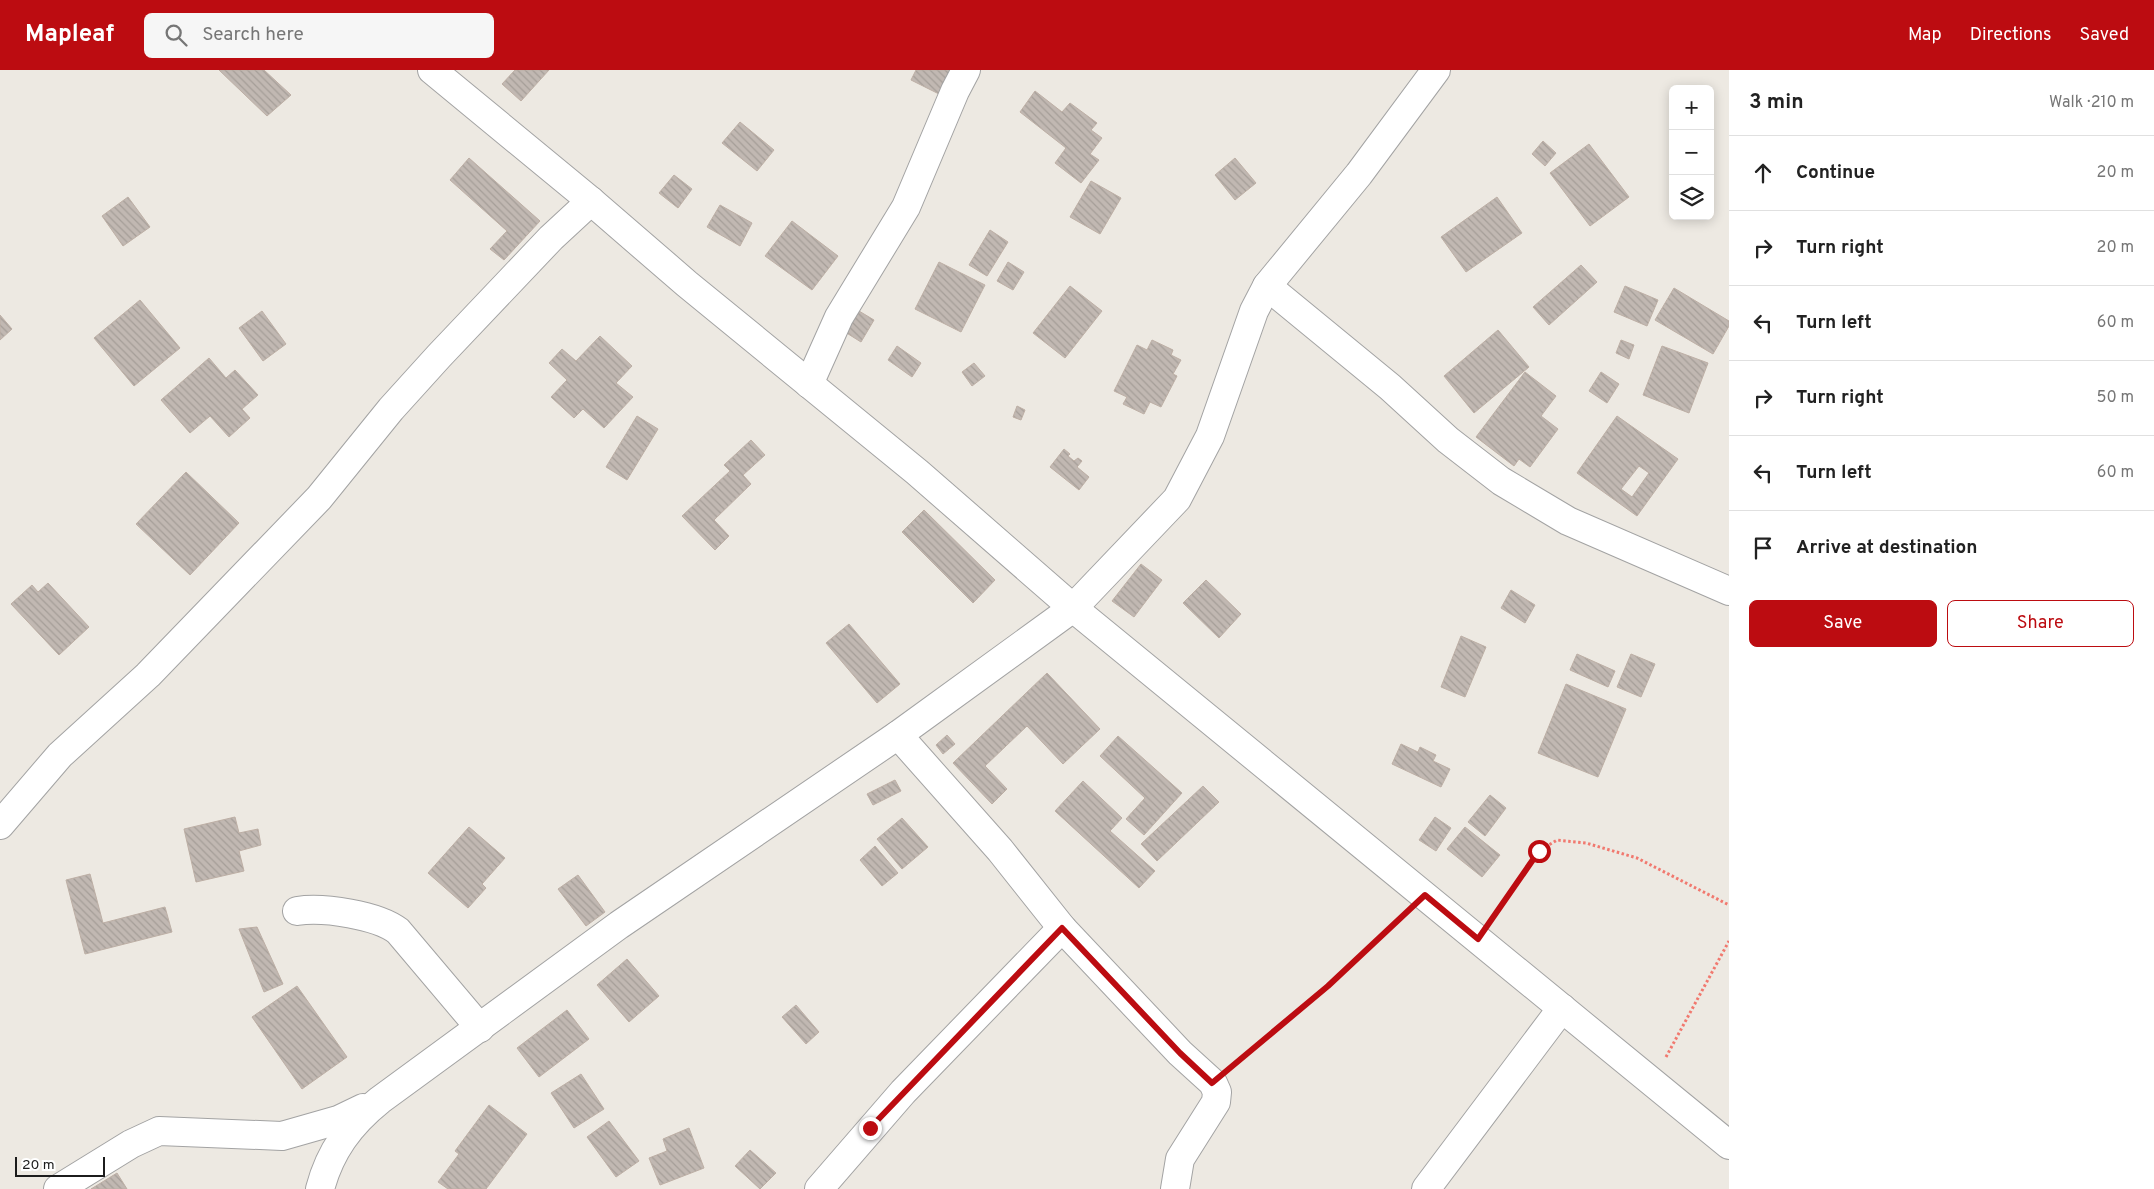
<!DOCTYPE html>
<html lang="en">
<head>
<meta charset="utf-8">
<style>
  :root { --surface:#fff; --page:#f6f6f6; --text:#222; --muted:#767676; --line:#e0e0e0; --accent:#bc0c11 }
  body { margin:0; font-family:Overpass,sans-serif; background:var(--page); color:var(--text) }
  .controls { position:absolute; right:15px; top:15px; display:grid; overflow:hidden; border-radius:8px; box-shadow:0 2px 12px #0003 }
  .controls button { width:45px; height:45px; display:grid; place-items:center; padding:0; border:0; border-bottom:1px solid var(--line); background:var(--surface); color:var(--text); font:25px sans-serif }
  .scale { position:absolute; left:15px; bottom:12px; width:90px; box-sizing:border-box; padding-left:5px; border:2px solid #1c1c1c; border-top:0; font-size:14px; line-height:18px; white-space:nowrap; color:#1c1c1c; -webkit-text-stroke:4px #fff; paint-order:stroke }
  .stop { position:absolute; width:15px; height:15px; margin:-11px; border:4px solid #bc0c11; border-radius:50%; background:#fff }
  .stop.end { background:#bc0c11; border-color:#fff; box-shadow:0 1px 5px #0008 }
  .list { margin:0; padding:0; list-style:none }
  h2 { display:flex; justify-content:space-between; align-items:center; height:65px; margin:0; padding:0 20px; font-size:21px }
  h2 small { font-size:16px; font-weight:400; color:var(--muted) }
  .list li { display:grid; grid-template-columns:32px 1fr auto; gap:15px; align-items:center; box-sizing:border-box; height:75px; padding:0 20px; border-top:1px solid var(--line) }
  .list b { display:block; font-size:19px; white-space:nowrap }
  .list em { font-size:16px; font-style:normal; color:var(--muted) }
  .actions { display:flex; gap:10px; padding:15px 20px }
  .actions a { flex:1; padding:11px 0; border:1px solid var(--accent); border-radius:8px; text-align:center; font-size:18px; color:var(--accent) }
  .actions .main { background:var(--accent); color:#fff }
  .icon { flex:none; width:28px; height:28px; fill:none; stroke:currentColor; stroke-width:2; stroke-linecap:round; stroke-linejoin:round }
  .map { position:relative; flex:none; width:1729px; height:1119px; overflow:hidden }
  header { display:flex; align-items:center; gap:30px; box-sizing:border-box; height:70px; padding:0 25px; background:var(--accent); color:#fff }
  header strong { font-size:24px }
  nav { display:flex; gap:28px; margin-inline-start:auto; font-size:18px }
  .search { width:350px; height:45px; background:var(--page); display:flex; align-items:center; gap:12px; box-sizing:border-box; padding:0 18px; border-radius:8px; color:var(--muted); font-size:19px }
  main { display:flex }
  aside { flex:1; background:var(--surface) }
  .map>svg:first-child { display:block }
  .building { fill:url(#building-back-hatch); stroke:#bdafa5; fill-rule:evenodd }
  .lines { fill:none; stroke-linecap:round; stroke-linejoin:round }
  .minor-casing { stroke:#a3a3a3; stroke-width:30 }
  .path { stroke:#f1796f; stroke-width:3; stroke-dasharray:2.5 2.5; stroke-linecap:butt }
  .minor { stroke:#fff; stroke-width:28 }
  .route { stroke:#bc0c11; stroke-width:6 }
</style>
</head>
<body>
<header>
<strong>Mapleaf</strong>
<div class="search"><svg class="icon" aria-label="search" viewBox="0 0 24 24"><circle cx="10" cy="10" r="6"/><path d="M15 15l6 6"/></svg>Search here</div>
<nav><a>Map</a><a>Directions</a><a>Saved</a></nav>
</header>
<main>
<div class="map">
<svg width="1729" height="1119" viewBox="0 0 1729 1119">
  <defs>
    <pattern id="building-back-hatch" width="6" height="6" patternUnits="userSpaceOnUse" patternTransform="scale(1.25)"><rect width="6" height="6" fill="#c1b8b2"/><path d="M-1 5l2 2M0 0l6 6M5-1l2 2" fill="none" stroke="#a59e98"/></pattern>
  </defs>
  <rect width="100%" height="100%" fill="#ede9e2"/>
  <g class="building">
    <polygon points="219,0 264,0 291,25 267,46"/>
    <polygon points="515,0 549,0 521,31 502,14"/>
    <polygon points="916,0 952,0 939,24 911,10"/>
    <polygon points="1035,21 1062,42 1070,33 1097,53 1091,60 1102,68 1090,84 1099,90 1081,113 1055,93 1066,78 1020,42"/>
    <polygon points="740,52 774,80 757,101 722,73"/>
    <polygon points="1543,71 1556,83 1545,96 1532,84"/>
    <polygon points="1589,74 1629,127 1590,156 1550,103"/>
    <polygon points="469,88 540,151 504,190 490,179 507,161 450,110"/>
    <polygon points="1235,88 1256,113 1235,130 1215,105"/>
    <polygon points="674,105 692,119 678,138 659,123"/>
    <polygon points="1091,111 1121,128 1100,164 1070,147"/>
    <polygon points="128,127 150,157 123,176 102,146"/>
    <polygon points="1497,127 1522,163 1466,202 1441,167"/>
    <polygon points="720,135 752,153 740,176 707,157"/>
    <polygon points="792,151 838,186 812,220 765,186"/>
    <polygon points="990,160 1008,172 987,206 969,195"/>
    <polygon points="939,192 985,215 961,262 915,239"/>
    <polygon points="1008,192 1024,202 1013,220 997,211"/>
    <polygon points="1581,195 1597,212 1549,255 1533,237"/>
    <polygon points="1070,216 1102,241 1065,288 1033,263"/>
    <polygon points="1625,216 1658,230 1647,256 1614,242"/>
    <polygon points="1674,218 1729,251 1729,256 1713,284 1655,250"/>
    <polygon points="140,230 180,278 134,316 94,268"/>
    <polygon points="262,241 286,274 263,291 239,258"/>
    <polygon points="859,241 874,250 861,272 845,262"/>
    <polygon points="0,245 12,259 0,270"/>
    <polygon points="1498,260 1529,297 1474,343 1444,306"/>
    <polygon points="600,266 632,296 616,313 633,327 604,358 583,339 574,348 551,327 567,310 549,293 562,279 576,291"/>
    <polygon points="1152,270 1173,280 1171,285 1181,290 1173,304 1177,306 1161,337 1150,332 1144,344 1123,334 1127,327 1114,321 1137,275 1147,280"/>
    <polygon points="1621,270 1634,275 1629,289 1616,283"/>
    <polygon points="897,276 921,293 912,307 888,290"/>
    <polygon points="1662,276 1708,293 1689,343 1643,325"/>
    <polygon points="209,288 226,308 235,300 258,325 242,339 250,348 229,367 210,346 190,363 161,330"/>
    <polygon points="974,293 985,306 972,316 962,302"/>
    <polygon points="1525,302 1556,326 1541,346 1558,359 1530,397 1519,389 1514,396 1476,367"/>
    <polygon points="1601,302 1619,314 1607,333 1589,321"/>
    <polygon points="1017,336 1025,340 1021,350 1013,347"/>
    <polygon points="637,346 658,359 627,410 606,397"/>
    <path d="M1617,346L1678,389L1637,446L1577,403ZM1639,396L1649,403L1632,427L1621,419Z"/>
    <polygon points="751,370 765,385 743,405 751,414 714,450 729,466 715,480 682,446 730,401 724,395"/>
    <polygon points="1064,379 1070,384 1068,386 1074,391 1078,388 1082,391 1077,397 1089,407 1079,420 1050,397"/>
    <polygon points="186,402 239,453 190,505 136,454"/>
    <polygon points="924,440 995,510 973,533 902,462"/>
    <polygon points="1141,494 1162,510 1134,547 1112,531"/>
    <polygon points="1206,510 1241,544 1219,568 1183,533"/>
    <polygon points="48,513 89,557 59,585 11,534 32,515 38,522"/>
    <polygon points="1511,520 1535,535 1525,553 1501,538"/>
    <polygon points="849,554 900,614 877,633 826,573"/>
    <polygon points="1461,566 1486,577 1465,627 1441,617"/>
    <polygon points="1577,584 1615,601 1608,617 1570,600"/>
    <polygon points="1631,584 1655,594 1641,627 1617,617"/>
    <polygon points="1047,603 1100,659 1063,694 1027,656 985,696 1007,719 992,734 953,693"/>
    <polygon points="1566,614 1626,639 1598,707 1538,683"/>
    <polygon points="947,665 955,674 943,684 936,675"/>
    <polygon points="1118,666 1182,723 1144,765 1126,749 1145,728 1100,686"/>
    <polygon points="1401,674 1418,682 1420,677 1436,685 1433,691 1450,699 1441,717 1392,694"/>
    <polygon points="895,710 901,721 873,735 867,724"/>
    <polygon points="1083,711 1122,748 1110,761 1155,801 1139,818 1055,741"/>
    <polygon points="1203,716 1219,732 1157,791 1141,774"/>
    <polygon points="1490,725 1506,738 1485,766 1468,752"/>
    <polygon points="235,747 239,763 258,759 261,775 239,781 244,801 196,812 184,759"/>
    <polygon points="1435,747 1451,758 1436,781 1419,770"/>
    <polygon points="902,748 928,777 902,799 877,769"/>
    <polygon points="469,757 505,788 482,814 486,818 468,838 428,803"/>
    <polygon points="1465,757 1500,785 1482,807 1447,779"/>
    <polygon points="875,776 898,803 882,816 860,790"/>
    <polygon points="90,804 103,853 165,837 172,862 85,884 66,810"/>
    <polygon points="578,805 605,842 586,856 558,819"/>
    <polygon points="257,857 283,914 264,922 239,859"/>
    <polygon points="627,889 659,926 629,952 597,915"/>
    <polygon points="297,916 347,987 302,1019 252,947"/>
    <polygon points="796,935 819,962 806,974 782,947"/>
    <polygon points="567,940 589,969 539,1007 517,978"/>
    <polygon points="581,1004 604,1039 574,1058 551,1023"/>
    <polygon points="489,1035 527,1064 486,1119 448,1119 438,1112 459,1084 455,1081"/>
    <polygon points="609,1051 639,1091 616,1107 587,1067"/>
    <polygon points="689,1058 704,1098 660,1115 649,1088 667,1081 663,1069"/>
    <polygon points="750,1080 776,1103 760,1119 735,1096"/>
    <polygon points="117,1103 127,1119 91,1119"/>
  </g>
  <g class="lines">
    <defs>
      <g id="minor">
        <polyline points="432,0 591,131 687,214 917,402 1073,538 1729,1075"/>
        <polyline points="1267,216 1390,317 1448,370 1501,411 1568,451 1729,521"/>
        <polyline points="809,314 839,247 906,137 955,21 966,0"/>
        <polyline points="898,665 1000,780 1062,858 1180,983 1213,1013 1217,1022 1216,1032 1180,1089 1175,1119"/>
        <polyline points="0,755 60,685 148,605 319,428 391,339 439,286 551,168 591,131"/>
        <path d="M297,841C324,837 377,845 398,861L480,958"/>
        <polyline points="58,1119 131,1074 159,1061 282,1066 338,1050 363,1038"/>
        <path d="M320,1119C330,1081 350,1054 380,1030L619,855L898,665L1073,538L1177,429L1210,366L1254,241L1267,216L1359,104L1436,0"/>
        <polyline points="819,1119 903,1022 1062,858"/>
        <polyline points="1426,1119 1562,938"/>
      </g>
    </defs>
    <use href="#minor" class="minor-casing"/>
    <g class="path">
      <polyline points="1495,845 1539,781 1557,770 1586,773 1637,788 1729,835"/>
      <polyline points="1666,987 1729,871"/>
      <polyline points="1235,994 1328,916 1403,846"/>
    </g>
    <use href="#minor" class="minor"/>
  </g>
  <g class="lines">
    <polyline class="route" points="870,1058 1062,858 1180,983 1212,1013 1328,916 1425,825 1478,869 1539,781"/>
  </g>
</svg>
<div class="controls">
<button>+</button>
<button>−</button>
<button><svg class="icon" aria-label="layers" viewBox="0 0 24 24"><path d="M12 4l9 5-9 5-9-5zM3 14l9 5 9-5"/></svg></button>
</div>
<div class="scale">20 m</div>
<div class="stop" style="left:1539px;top:781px"></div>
<div class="stop end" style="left:870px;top:1058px"></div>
</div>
<aside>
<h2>3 min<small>Walk · 210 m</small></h2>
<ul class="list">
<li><svg class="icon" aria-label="ahead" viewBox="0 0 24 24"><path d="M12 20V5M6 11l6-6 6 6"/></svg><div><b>Continue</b></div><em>20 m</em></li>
<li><svg class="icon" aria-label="right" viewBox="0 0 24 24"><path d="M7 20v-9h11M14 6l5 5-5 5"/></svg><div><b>Turn right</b></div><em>20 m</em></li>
<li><svg class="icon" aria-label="left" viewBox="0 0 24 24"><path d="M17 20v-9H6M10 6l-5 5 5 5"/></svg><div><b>Turn left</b></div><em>60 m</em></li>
<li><svg class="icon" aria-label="right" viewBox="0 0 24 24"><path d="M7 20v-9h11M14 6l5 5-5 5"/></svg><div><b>Turn right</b></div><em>50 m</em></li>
<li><svg class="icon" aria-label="left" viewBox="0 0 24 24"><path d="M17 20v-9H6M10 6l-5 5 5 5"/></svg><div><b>Turn left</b></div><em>60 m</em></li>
<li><svg class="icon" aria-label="arrive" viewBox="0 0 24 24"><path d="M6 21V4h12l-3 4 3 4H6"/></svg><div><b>Arrive at destination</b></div></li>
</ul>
<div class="actions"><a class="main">Save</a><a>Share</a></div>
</aside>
</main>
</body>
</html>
